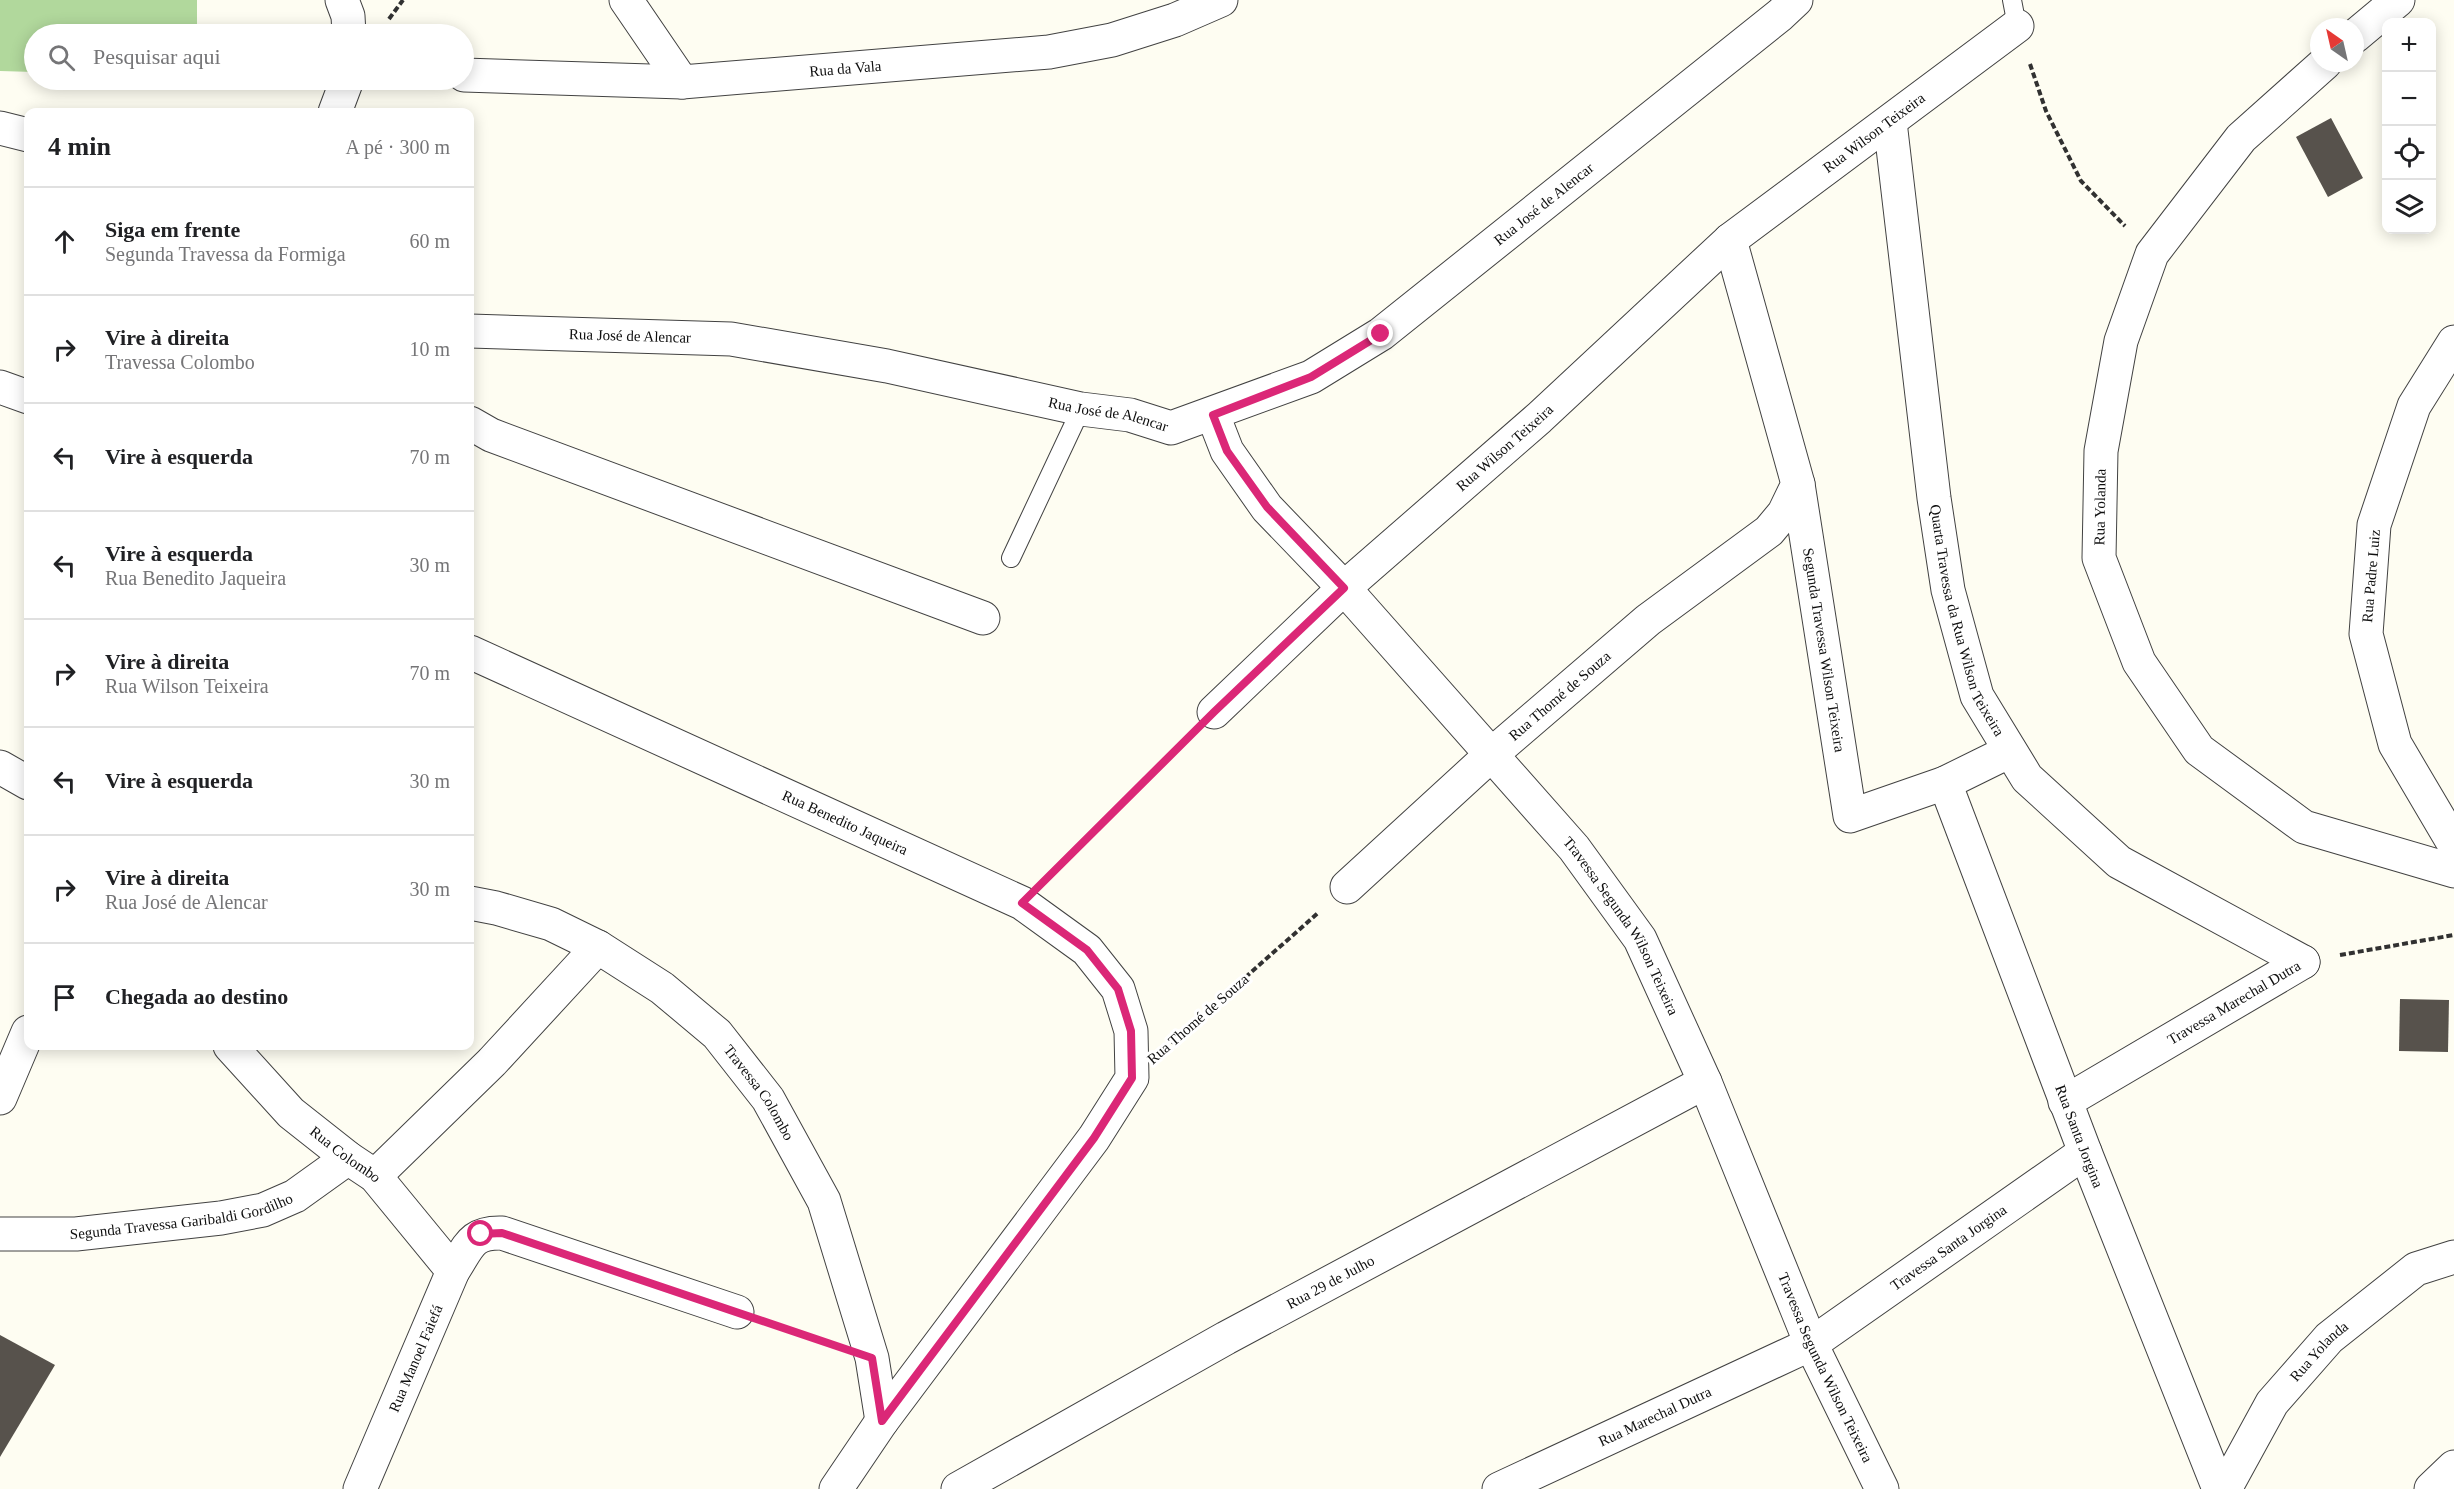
<!DOCTYPE html>
<html lang="pt">
<head>
<meta charset="utf-8">
<style>
  :root { --surface:#fff; --page:#f2f2f2; --text:#202124; --muted:#757577; --line:#e0e0e0 }
  body { margin:0; font-family:Georgia,serif; background:var(--page); color:var(--text) }
  .controls { position:absolute; right:18px; top:18px; display:grid; overflow:hidden; border-radius:12px; box-shadow:0 3px 15px #0003 }
  .controls button { width:54px; height:54px; display:grid; place-items:center; padding:0; border:0; border-bottom:2px solid var(--line); background:var(--surface); color:var(--text); font:30px sans-serif }
  .compass { position:absolute; left:2310px; top:18px; width:54px; height:54px; border-radius:50%; background:var(--surface); box-shadow:0 3px 15px #0003; rotate:326deg }
  .stop { position:absolute; width:18px; height:18px; margin:-14px; border:4px solid #db2777; border-radius:50%; background:#fff }
  .stop.end { background:#db2777; border-color:#fff; box-shadow:0 2px 6px #0008 }
  .list { margin:0; padding:0; list-style:none }
  h2 { display:flex; justify-content:space-between; align-items:center; height:78px; margin:0; padding:0 24px; font-size:26px }
  h2 small { font-size:20px; font-weight:400; color:var(--muted) }
  .list li { display:grid; grid-template-columns:39px 1fr auto; gap:18px; align-items:center; box-sizing:border-box; height:108px; padding:0 24px; border-top:2px solid var(--line) }
  .list b { display:block; font-size:22px; white-space:nowrap }
  .list p { margin:0; font-size:20px; white-space:nowrap; color:var(--muted) }
  .list em { font-size:20px; font-style:normal; color:var(--muted) }
  .icon { flex:none; width:33px; height:33px; fill:none; stroke:currentColor; stroke-width:2; stroke-linecap:round; stroke-linejoin:round }
  .map { position:relative; flex:none; width:2454px; height:1489px; overflow:hidden }
  .search { position:absolute; background:var(--surface); box-shadow:0 3px 15px #0003; left:24px; top:24px; width:450px; height:66px; display:flex; align-items:center; gap:15px; box-sizing:border-box; padding:0 21px; border-radius:33px; color:var(--muted); font-size:22px }
  .panel { position:absolute; background:var(--surface); box-shadow:0 3px 15px #0003; left:24px; top:108px; width:450px; height:942px; border-radius:12px }
  .map>svg:first-child { display:block }
  .forest { fill:#b1d89c }
  .building { fill:#57524c }
  .lines { fill:none; stroke-linecap:round; stroke-linejoin:round }
  .service-casing { stroke:#424242; stroke-width:20 }
  .minor-casing { stroke:#424242; stroke-width:35 }
  .tertiary-casing { stroke:#424242; stroke-width:35 }
  .path { stroke:#313131; stroke-width:4; stroke-dasharray:6 3; stroke-linecap:butt }
  .service { stroke:#fff; stroke-width:18 }
  .minor { stroke:#fff; stroke-width:33 }
  .tertiary { stroke:#fff; stroke-width:33 }
  .route { stroke:#db2777; stroke-width:8 }
  .labels { text-anchor:middle; stroke-width:6; stroke-linejoin:round; paint-order:stroke }
  .street-label { font-size:15px; fill:#0f0f0f; stroke:#fff }
</style>
</head>
<body>
<div class="map">
<svg width="2454" height="1489" viewBox="0 0 2454 1489">
  <rect width="100%" height="100%" fill="#fefdf2"/>
  <polygon class="forest" points="0,0 197,0 197,34 34,34 34,72 0,71"/>
  <g class="building">
    <polygon points="2331,118 2363,178 2328,197 2296,137"/>
    <polygon points="2400,999 2449,1000 2448,1052 2399,1051"/>
    <polygon points="0,1335 55,1365 0,1457"/>
  </g>
  <g class="lines">
    <defs>
      <g id="service">
        <polyline points="2012,0 2017,26"/>
        <polyline points="1011,558 1081,409"/>
      </g>
      <g id="minor">
        <polyline points="342,0 348,16 349,34"/>
        <polyline points="626,0 682,82"/>
        <polyline points="2355,36 2398,0"/>
        <polyline points="2325,63 2241,138 2152,254 2121,341 2101,451 2099,558 2139,662 2199,750 2304,827 2454,871"/>
        <path id="s1" d="M1890,122L1934,498L1948,590L1977,696L2027,778L2119,862L2303,962"/>
        <polyline points="0,128 28,135"/>
        <path id="s2" d="M470,331L731,339L887,366L1081,409L1130,415L1171,428L1311,377L1381,334L1780,15L1796,0"/>
        <polyline points="2454,342 2414,406 2374,525 2366,634 2395,744 2454,844"/>
        <polyline points="0,387 28,397"/>
        <path id="s3" d="M1213,415L1227,451L1267,508L1344,588L1574,848L1640,939L1705,1082L1811,1344L1882,1489"/>
        <polyline points="470,423 491,435 983,618"/>
        <path id="s4" d="M1798,484L1850,816L1945,783L2010,751"/>
        <path id="s5" d="M1214,712L1344,588L1539,418L1730,240L2017,26"/>
        <polyline points="0,767 28,783"/>
        <path id="s6" d="M1945,783L2085,1152L2219,1489"/>
        <path id="s7" d="M1347,887L1492,754L1648,620L1769,531L1784,513L1798,484L1730,240"/>
        <path id="s8" d="M470,903L496,908L551,924L598,947L662,988L717,1034L768,1099L824,1201L872,1358L882,1421"/>
        <path id="s9" d="M230,1046L291,1113L348,1158L375,1176L453,1271"/>
        <polyline points="0,1098 28,1032"/>
        <path id="s10" d="M2065,1102L2303,962"/>
        <polyline points="375,1176 492,1062 598,947"/>
        <path id="s11" d="M0,1234H76L221,1218L263,1210L295,1196L348,1158"/>
        <path id="s12" d="M360,1489L453,1271C469,1247 470,1232 502,1233L737,1312"/>
        <path id="s13" d="M958,1489L1226,1338L1705,1082"/>
        <path id="s14" d="M1499,1489L1811,1344L2085,1152"/>
        <path id="s15" d="M2225,1489L2272,1403L2329,1338L2416,1269L2454,1257"/>
        <polyline points="2431,1489 2454,1467"/>
      </g>
      <g id="tertiary">
        <path id="s16" d="M464,75L682,82L1049,52L1112,40L1175,20L1221,0"/>
        <polyline points="335,112 347,80"/>
        <path id="s17" d="M470,652L1022,903L1087,950L1118,989L1131,1031L1132,1078L1094,1138L882,1421L836,1489"/>
      </g>
    </defs>
    <use href="#service" class="service-casing"/>
    <use href="#minor" class="minor-casing"/>
    <use href="#tertiary" class="tertiary-casing"/>
    <g class="path">
      <polyline points="389,19 403,0"/>
      <polyline points="2030,64 2046,111 2081,181 2125,226"/>
      <polyline points="1051,874 1188,738"/>
      <polyline points="2340,955 2454,935"/>
      <polyline points="1171,1043 1318,913"/>
      <polyline points="772,1324 827,1343"/>
    </g>
    <use href="#service" class="service"/>
    <use href="#minor" class="minor"/>
    <use href="#tertiary" class="tertiary"/>
  </g>
  <g class="lines">
    <polyline class="route" points="481,1234 502,1233 872,1358 882,1421 1094,1138 1132,1078 1131,1031 1118,989 1087,950 1022,903 1214,712 1344,588 1267,507 1227,451 1213,415 1311,377 1381,334"/>
  </g>
  <g class="labels">
    <g class="street-label">
      <text dy="5" stroke="none"><textPath href="#s16" startOffset="382">Rua da Vala</textPath></text>
      <text dy="5" stroke="none"><textPath href="#s5" startOffset="879">Rua Wilson Teixeira</textPath></text>
      <text dy="5" stroke="none"><textPath href="#s2" startOffset="1150">Rua José de Alencar</textPath></text>
      <text dy="5" stroke="none"><textPath href="#s2" startOffset="160">Rua José de Alencar</textPath></text>
      <text dy="5" stroke="none"><textPath href="#s2" startOffset="646">Rua José de Alencar</textPath></text>
      <text dy="5" stroke="none"><textPath href="#s5" startOffset="393">Rua Wilson Teixeira</textPath></text>
      <text transform="translate(2100 507) rotate(-89)" y="5">Rua Yolanda</text>
      <text transform="translate(2371 576) rotate(-85)" y="5">Rua Padre Luiz</text>
      <text dy="5" stroke="none"><textPath href="#s1" startOffset="506">Quarta Travessa da Rua Wilson Teixeira</textPath></text>
      <text dy="5" stroke="none"><textPath href="#s4" startOffset="168">Segunda Travessa Wilson Teixeira</textPath></text>
      <text dy="5" stroke="none"><textPath href="#s7" startOffset="286">Rua Thomé de Souza</textPath></text>
      <text dy="5" stroke="none"><textPath href="#s17" startOffset="412">Rua Benedito Jaqueira</textPath></text>
      <text dy="5" stroke="none"><textPath href="#s3" startOffset="658">Travessa Segunda Wilson Teixeira</textPath></text>
      <text dy="5" stroke="none"><textPath href="#s10" startOffset="196">Travessa Marechal Dutra</textPath></text>
      <text transform="translate(1198 1019) rotate(-41)" y="5">Rua Thomé de Souza</text>
      <text dy="5" stroke="none"><textPath href="#s8" startOffset="356">Travessa Colombo</textPath></text>
      <text dy="5" stroke="none"><textPath href="#s6" startOffset="378">Rua Santa Jorgina</textPath></text>
      <text dy="5" stroke="none"><textPath href="#s9" startOffset="159">Rua Colombo</textPath></text>
      <text dy="5" stroke="none"><textPath href="#s11" startOffset="183">Segunda Travessa Garibaldi Gordilho</textPath></text>
      <text dy="5" stroke="none"><textPath href="#s14" startOffset="512">Travessa Santa Jorgina</textPath></text>
      <text dy="5" stroke="none"><textPath href="#s13" startOffset="426">Rua 29 de Julho</textPath></text>
      <text dy="5" stroke="none"><textPath href="#s15" startOffset="168">Rua Yolanda</textPath></text>
      <text dy="5" stroke="none"><textPath href="#s12" startOffset="142">Rua Manoel Faiefá</textPath></text>
      <text dy="5" stroke="none"><textPath href="#s3" startOffset="1146">Travessa Segunda Wilson Teixeira</textPath></text>
      <text dy="5" stroke="none"><textPath href="#s14" startOffset="172">Rua Marechal Dutra</textPath></text>
    </g>
  </g>
</svg>
<div class="controls">
<button>+</button>
<button>−</button>
<button><svg class="icon" aria-label="locate" viewBox="0 0 24 24"><circle cx="12" cy="12" r="6"/><path d="M12 2v4M12 18v4M2 12h4M18 12h4"/></svg></button>
<button><svg class="icon" aria-label="layers" viewBox="0 0 24 24"><path d="M12 4l9 5-9 5-9-5zM3 14l9 5 9-5"/></svg></button>
</div>
<svg class="compass" viewBox="-18 -18 36 36"><path d="M0-13l5 13h-10z" fill="#e53935"/><path d="M0 13l5-13h-10z" fill="#757577"/></svg>
<div class="stop" style="left:481px;top:1234px"></div>
<div class="stop end" style="left:1381px;top:334px"></div>
<div class="search"><svg class="icon" aria-label="search" viewBox="0 0 24 24"><circle cx="10" cy="10" r="6"/><path d="M15 15l6 6"/></svg>Pesquisar aqui</div>
<section class="panel">
<h2>4 min<small>A pé · 300 m</small></h2>
<ul class="list">
<li><svg class="icon" aria-label="ahead" viewBox="0 0 24 24"><path d="M12 20V5M6 11l6-6 6 6"/></svg><div><b>Siga em frente</b><p>Segunda Travessa da Formiga</p></div><em>60 m</em></li>
<li><svg class="icon" aria-label="right" viewBox="0 0 24 24"><path d="M7 20v-9h11M14 6l5 5-5 5"/></svg><div><b>Vire à direita</b><p>Travessa Colombo</p></div><em>10 m</em></li>
<li><svg class="icon" aria-label="left" viewBox="0 0 24 24"><path d="M17 20v-9H6M10 6l-5 5 5 5"/></svg><div><b>Vire à esquerda</b></div><em>70 m</em></li>
<li><svg class="icon" aria-label="left" viewBox="0 0 24 24"><path d="M17 20v-9H6M10 6l-5 5 5 5"/></svg><div><b>Vire à esquerda</b><p>Rua Benedito Jaqueira</p></div><em>30 m</em></li>
<li><svg class="icon" aria-label="right" viewBox="0 0 24 24"><path d="M7 20v-9h11M14 6l5 5-5 5"/></svg><div><b>Vire à direita</b><p>Rua Wilson Teixeira</p></div><em>70 m</em></li>
<li><svg class="icon" aria-label="left" viewBox="0 0 24 24"><path d="M17 20v-9H6M10 6l-5 5 5 5"/></svg><div><b>Vire à esquerda</b></div><em>30 m</em></li>
<li><svg class="icon" aria-label="right" viewBox="0 0 24 24"><path d="M7 20v-9h11M14 6l5 5-5 5"/></svg><div><b>Vire à direita</b><p>Rua José de Alencar</p></div><em>30 m</em></li>
<li><svg class="icon" aria-label="arrive" viewBox="0 0 24 24"><path d="M6 21V4h12l-3 4 3 4H6"/></svg><div><b>Chegada ao destino</b></div></li>
</ul>
</section>
</div>
</body>
</html>
